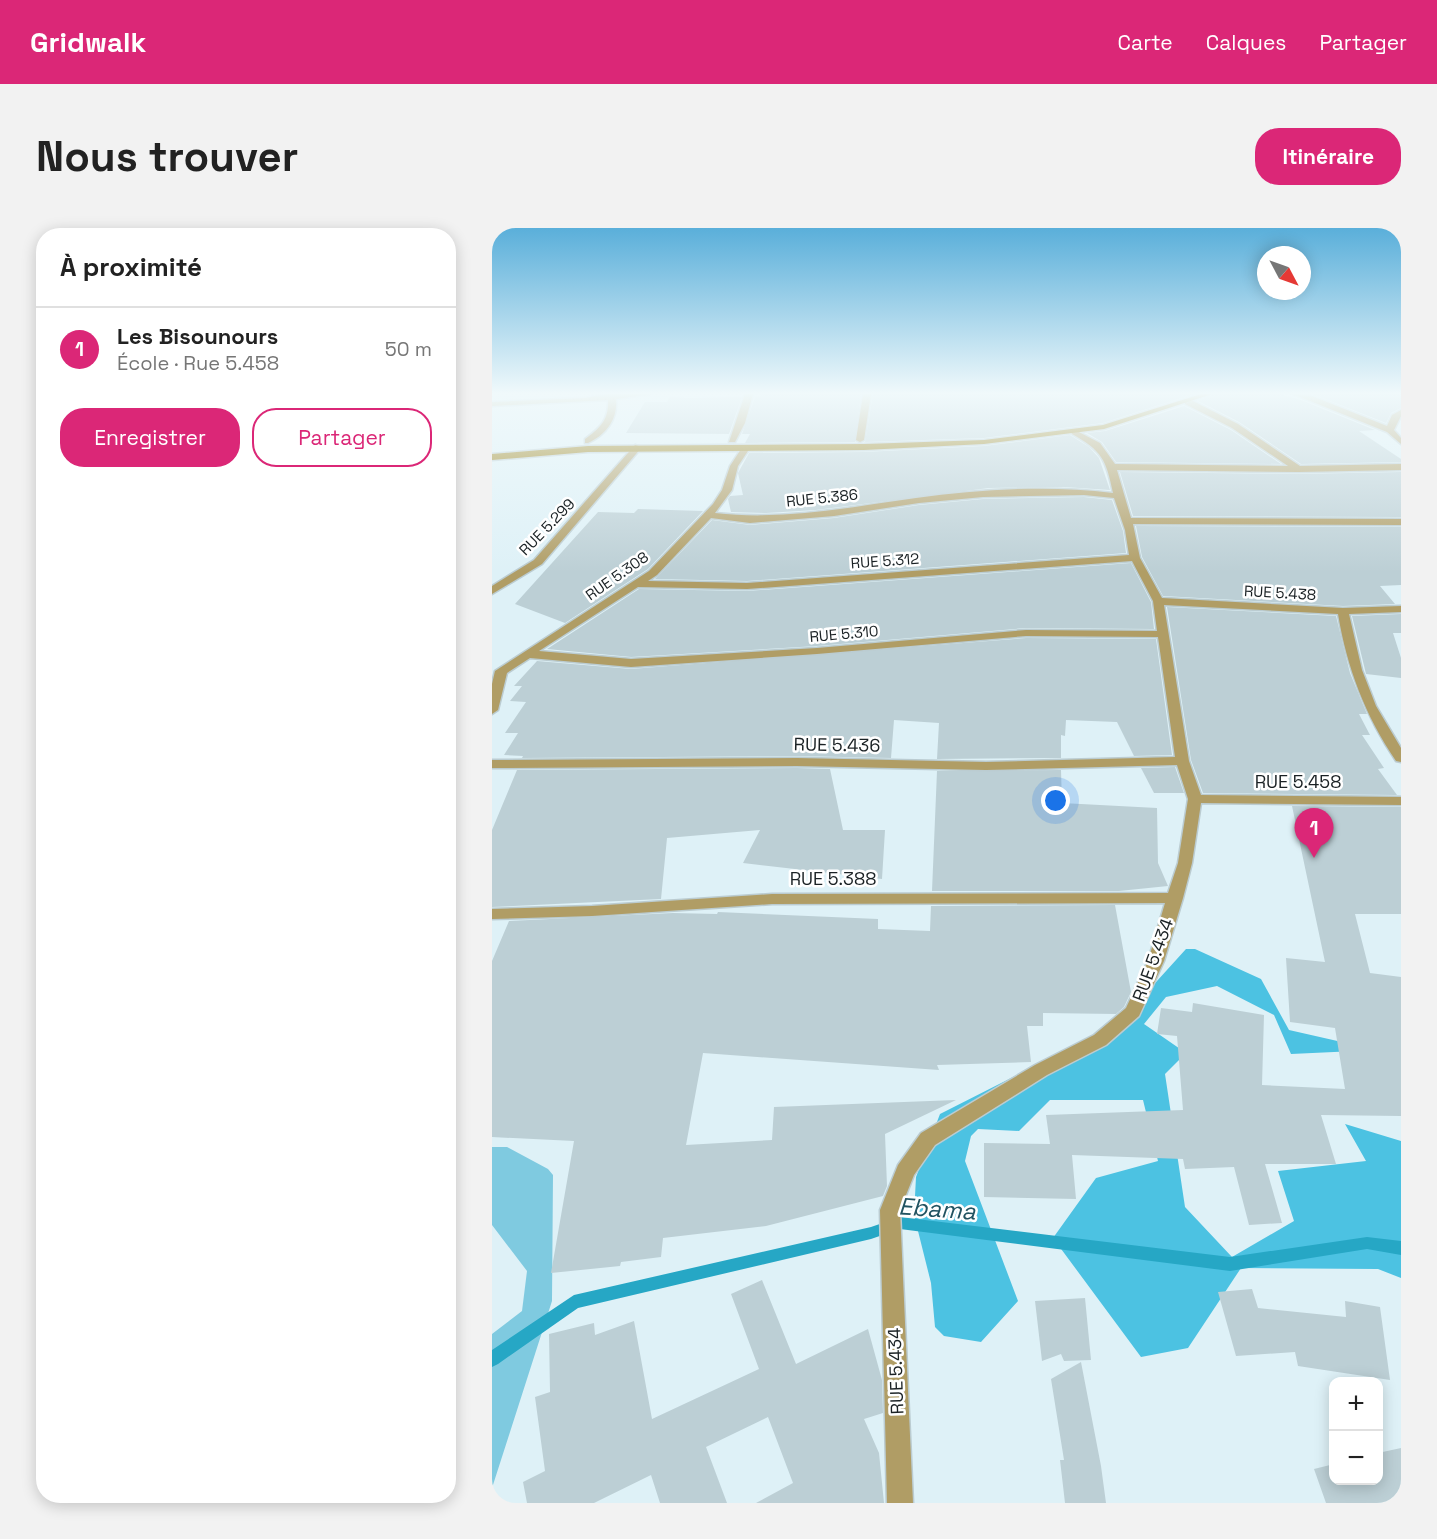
<!DOCTYPE html>
<html lang="fr">
<head>
<meta charset="utf-8">
<style>
  :root { --surface:#fff; --page:#f2f2f2; --text:#222; --muted:#767676; --line:#e0e0e0; --accent:#db2777 }
  body { margin:0; font-family:"Space Grotesk",sans-serif; background:var(--page); color:var(--text) }
  .controls { position:absolute; right:18px; bottom:18px; display:grid; overflow:hidden; border-radius:12px; box-shadow:0 3px 15px #0003 }
  .controls button { width:54px; height:54px; display:grid; place-items:center; padding:0; border:0; border-bottom:2px solid var(--line); background:var(--surface); color:var(--text); font:30px sans-serif }
  .compass { position:absolute; left:765px; top:18px; width:54px; height:54px; border-radius:50%; background:var(--surface); box-shadow:0 3px 15px #0003; rotate:131deg }
  .you { position:absolute; left:564px; top:573px; width:21px; height:21px; margin:-15px; border:4px solid #fff; border-radius:50%; background:#1a73e8; box-shadow:0 0 0 9px #1a73e833 }
  .badge { display:grid; place-items:center; width:39px; height:39px; border-radius:50%; background:var(--accent); color:#fff; font-size:20px; font-weight:700 }
  .pin { position:absolute; translate:-50% -50px; filter:drop-shadow(0 2px 3px #0008) }
  .pin::after { content:''; position:absolute; top:32px; width:21px; height:18px; background:inherit; clip-path:polygon(0 0,100% 0,50% 100%) }
  .list { margin:0; padding:0; list-style:none }
  h2 { display:flex; justify-content:space-between; align-items:center; height:78px; margin:0; padding:0 24px; font-size:26px }
  h2 small { font-size:20px; font-weight:400; color:var(--muted) }
  .list li { display:grid; grid-template-columns:39px 1fr auto; gap:18px; align-items:center; box-sizing:border-box; height:84px; padding:0 24px; border-top:2px solid var(--line) }
  .list b { display:block; font-size:22px; white-space:nowrap }
  .list p { margin:0; font-size:20px; white-space:nowrap; color:var(--muted) }
  .list em { font-size:20px; font-style:normal; color:var(--muted) }
  .actions { display:flex; gap:12px; padding:18px 24px }
  .actions a { flex:1; padding:14px 0; border:2px solid var(--accent); border-radius:24px; text-align:center; font-size:21px; color:var(--accent) }
  .actions .main { background:var(--accent); color:#fff }
  .map { position:relative; flex:none; width:909px; height:1275px; overflow:hidden; border-radius:24px }
  header { display:flex; align-items:center; gap:36px; box-sizing:border-box; height:84px; padding:0 30px; background:var(--accent); color:#fff }
  header strong { font-size:28px }
  nav { display:flex; gap:33px; margin-inline-start:auto; font-size:21px }
  .intro { display:flex; align-items:center; justify-content:space-between; box-sizing:border-box; height:144px; padding:0 36px }
  h1 { margin:0; font-size:42px }
  .button { padding:15px 27px; border-radius:24px; background:var(--accent); color:#fff; font-size:21px; font-weight:700 }
  main { display:flex; gap:36px; padding:0 36px }
  aside { flex:1; background:var(--surface); border-radius:24px; box-shadow:0 3px 15px #0003 }
  .map>svg:first-child { display:block }
  .green { fill:#7fcae0 }
  .forest { fill:#4cc2e2 }
  .lines { fill:none; stroke-linecap:round; stroke-linejoin:round }
  .stream { fill:#26a7c5; fill-rule:evenodd }
  .building { fill:#bccfd5 }
  .street-casing { stroke:#bbccd1; stroke-width:3 }
  .secondary-casing { stroke:#bbccd1; stroke-width:3 }
  .street { fill:#b09d65; fill-rule:evenodd }
  .secondary { fill:#927400; fill-rule:evenodd }
  .labels { text-anchor:middle; stroke-width:5; stroke-linejoin:round; paint-order:stroke }
  .far-street-label { font-size:15px; fill:#1a2124; stroke:#fff }
  .street-label { font-size:18px; fill:#1a2124; stroke:#fff }
  .near-water-label { font-size:24px; font-style:italic; fill:#215361; stroke:#fff }
</style>
</head>
<body>
<header>
<strong>Gridwalk</strong>
<nav><a>Carte</a><a>Calques</a><a>Partager</a></nav>
</header>
<div class="intro"><h1>Nous trouver</h1><a class="button">Itinéraire</a></div>
<main>
<aside>
<h2>À proximité<small></small></h2>
<ul class="list">
<li><span class="badge">1</span><div><b>Les Bisounours</b><p>École · Rue 5.458</p></div><em>50 m</em></li>
</ul>
<div class="actions"><a class="main">Enregistrer</a><a>Partager</a></div>
</aside>
<div class="map">
<svg width="909" height="1275" viewBox="0 0 909 1275">
  <rect width="100%" height="100%" fill="#def1f7"/>
  <polygon class="green" points="0,919 15,919 56,941 61,947 60,1073 0,1260 0,1106 30,1083 35,1043 0,997"/>
  <polygon class="forest" points="694,721 703,721 769,751 797,802 885,822 799,826 782,787 725,758 674,769 652,796 694,825 673,846 693,979 740,1029 802,993 786,943 874,933 853,896 909,913 909,1050 886,1041 749,1040 696,1120 649,1129 561,1010 604,950 666,933 651,872 558,872 527,903 486,901 479,908 473,933 526,1073 489,1114 452,1108 443,1099 439,1055 422,987 424,949 448,886 626,796"/>
  <g class="lines">
    <polygon class="stream" points="408,989 738,1029 875,1009 909,1013 909,1027 875,1021 738,1043 408,1001 379,1011 86,1080 6,1136 0,1139 0,1122 82,1067 379,999"/>
  </g>
  <g class="building">
    <polygon points="268,166 369,166 363,214 253,215 258,206 250,206 263,169 269,168"/>
    <polygon points="381,166 702,166 611,195 492,210 373,214"/>
    <polygon points="722,166 788,166 809,172 883,202 867,203 909,231 909,234 809,236 747,194 706,173"/>
    <polygon points="825,166 909,166 909,180 899,185 894,195 823,167"/>
    <polygon points="178,169 197,170 250,169 237,206 134,205 153,174 175,174"/>
    <polygon points="692,178 739,202 789,236 624,234 610,214 595,205 613,203"/>
    <polygon points="578,207 597,219 607,230 618,262 572,259 497,260 324,282 274,285 239,284 236,271 238,268 251,267 246,245 257,225 372,224 492,218"/>
    <polygon points="628,244 806,246 909,244 909,289 641,288"/>
    <polygon points="592,269 620,272 631,303 634,325 255,353 163,351 220,292 258,297 342,290 427,277 491,271"/>
    <polygon points="146,281 211,283 156,341 73,395 23,376 106,284 142,285"/>
    <polygon points="644,298 909,299 909,357 888,358 903,376 851,378 671,368 650,329"/>
    <polygon points="639,335 659,374 662,401 534,400 325,418 139,429 55,421 147,361 255,363"/>
    <polygon points="675,379 844,388 858,445 875,486 867,486 878,507 870,507 892,540 886,541 905,567 711,565 699,532"/>
    <polygon points="909,386 909,405 901,405 909,430 909,450 874,446 860,388"/>
    <polygon points="534,410 664,411 680,527 642,528 625,494 574,492 573,508 569,507 569,530 445,531 447,495 402,492 399,530 305,528 30,530 31,528 12,527 26,505 13,505 34,474 18,473 30,458 22,458 45,433 139,441"/>
    <polygon points="683,539 692,565 662,565 649,540"/>
    <polygon points="305,540 338,541 351,602 393,602 390,651 251,635 268,602 175,610 169,671 0,679 0,602 25,542"/>
    <polygon points="569,542 570,575 665,580 666,635 676,658 627,663 440,663 445,543"/>
    <polygon points="800,578 909,579 909,686 863,686 878,745 909,749 909,888 829,887 844,936 773,936 790,995 757,997 742,939 693,941 691,931 580,927 584,971 492,969 492,915 558,916 554,887 691,882 685,808 665,806 669,780 700,784 701,775 772,787 770,857 853,861 843,800 798,794 794,730 833,734"/>
    <polygon points="623,677 639,764 632,779 624,786 551,785 551,798 535,798 539,834 445,837 447,842 211,825 194,917 280,912 282,879 464,872 393,906 395,958 391,968 274,998 171,1010 169,1029 129,1034 128,1038 59,1045 82,913 0,909 0,733 17,693 181,685 225,686 226,684 386,691 386,701 438,703 439,678"/>
    <polygon points="270,1052 304,1136 376,1101 390,1152 391,1185 372,1191 387,1225 392,1275 264,1275 301,1255 276,1189 214,1219 235,1275 168,1275 159,1247 102,1275 35,1275 31,1254 53,1243 43,1169 58,1164 57,1106 102,1095 103,1107 142,1093 160,1191 267,1141 239,1066"/>
    <polygon points="760,1061 766,1080 854,1089 853,1073 888,1079 898,1152 806,1138 803,1124 744,1128 726,1064"/>
    <polygon points="593,1070 599,1132 572,1133 569,1126 550,1133 543,1073"/>
    <polygon points="589,1134 609,1238 614,1275 573,1275 568,1232 572,1232 559,1151"/>
    <polygon points="909,1220 909,1275 834,1275 822,1241 842,1236 842,1252 886,1252 886,1225"/>
  </g>
  <g class="lines">
    <defs>
      <g id="street">
        <path d="M115,166H158L124,171C126,191 114,207 96,215H93V211C108,200 117,192 116,172L0,178V174L93,170Z"/>
        <polygon points="253,166 261,166 253,195 243,214 237,214"/>
        <polygon points="371,166 379,166 372,212 368,214 364,212"/>
        <polygon points="801,166 820,168 895,198 900,187 909,182 909,188 902,202 909,210 909,216 895,204"/>
        <path d="M693,172H699L746,196L808,238L909,236V242L806,244L625,242L639,290L909,291V297L641,296L648,330L670,370L851,380L909,378V384L857,386L870,442L884,478L909,520V534L904,533C873,487 855,440 846,386L672,377L697,533L709,567L909,569V577L709,575L700,635L691,670L672,733L647,788L614,817L555,847L443,917L422,947L408,982L421,1275H395L388,982L406,937L429,905L543,837L602,807L634,780L656,733L673,675L280,676L100,688L0,691V681L100,678L280,666L676,665L686,635L696,571L685,537L494,542L305,538L0,540V532L305,530L494,534L683,529L666,409L534,408L325,426L139,439L38,430L15,445L6,482L0,486V456L3,443L157,343L221,276L230,262L238,238L251,218L258,220L246,238L240,262L223,285C291,293 358,279 424,270C488,261 557,257 621,265C614,231 610,223 580,206L579,204L583,202L608,215L623,236L796,238L740,200L693,176ZM592,267L622,270L633,302L637,327L255,355L156,353L165,347L219,290L258,295L342,288L427,275L491,269ZM640,333L661,373L665,403L534,402L325,420L139,431L47,423L146,359L255,361Z"/>
        <polygon points="143,217 150,219 50,336 0,366 0,358 42,332"/>
      </g>
      <polygon id="secondary" points="709,166 720,166 612,201 492,216 372,222 96,224 0,232 0,226 96,218 372,216 492,212 611,197"/>
    </defs>
    <use href="#street" class="street-casing"/>
    <use href="#secondary" class="secondary-casing"/>
    <use href="#street" class="street"/>
    <use href="#secondary" class="secondary"/>
  </g>
  <linearGradient id="sky" x2="0" y2="1"><stop stop-color="#5aafda"/><stop offset="0.48" stop-color="#f0f9fb"/><stop offset="1" stop-color="#f0f9fb" stop-opacity="0"/></linearGradient>
  <rect width="909" height="344" fill="url(#sky)"/>
  <g class="labels">
    <g class="far-street-label">
      <text transform="translate(330 270) rotate(-6)" y="5">RUE 5.386</text>
      <text transform="translate(55 299) rotate(-46)" y="5">RUE 5.299</text>
      <text transform="translate(393 333) rotate(-4)" y="5">RUE 5.312</text>
      <text transform="translate(125 348) rotate(-35)" y="5">RUE 5.308</text>
      <text transform="translate(788 365) rotate(3)" y="5">RUE 5.438</text>
      <text transform="translate(352 406) rotate(-5)" y="5">RUE 5.310</text>
    </g>
    <g class="street-label">
      <text transform="translate(345 517) rotate(1)" y="6">RUE 5.436</text>
      <text x="806" y="560">RUE 5.458</text>
      <text x="341" y="657">RUE 5.388</text>
      <text transform="translate(661 732) rotate(-70)" y="6">RUE 5.434</text>
      <text transform="translate(404 1143) rotate(-92)" y="6">RUE 5.434</text>
    </g>
    <g class="near-water-label">
      <text transform="translate(445 981) rotate(4)" y="8">Ebama</text>
    </g>
  </g>
</svg>
<div class="controls">
<button>+</button>
<button>−</button>
</div>
<svg class="compass" viewBox="-18 -18 36 36"><path d="M0-13l5 13h-10z" fill="#e53935"/><path d="M0 13l5-13h-10z" fill="#767676"/></svg>
<div class="you"></div>
<div class="pin badge" style="left:822px;top:630px">1</div>
</div>
</main>
</body>
</html>
